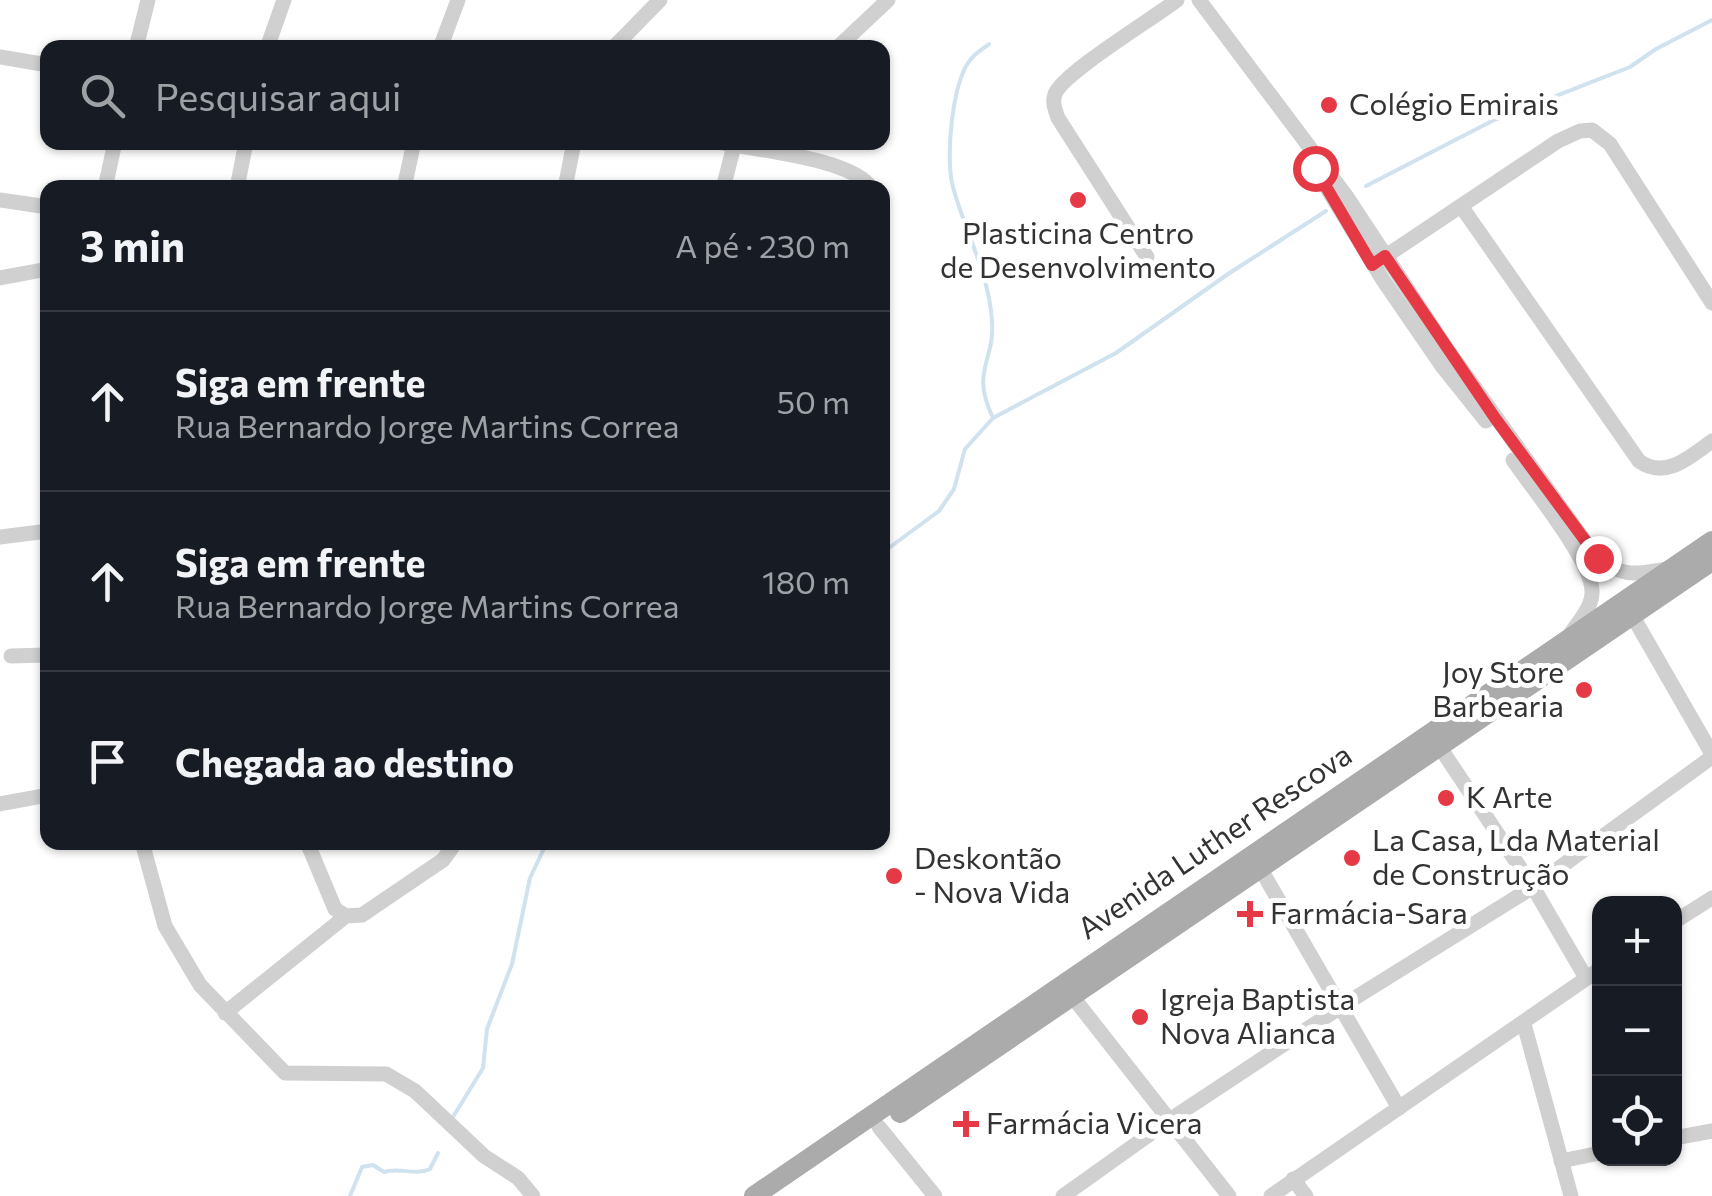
<!DOCTYPE html>
<html lang="pt">
<head>
<meta charset="utf-8">
<style>
  :root { --surface:#171b24; --page:#242831; --text:#f1f3f6; --muted:#9ea1a6; --line:#363941 }
  body { margin:0; font-family:Commissioner,sans-serif; background:var(--page); color:var(--text) }
  .controls { position:absolute; right:30px; bottom:30px; display:grid; overflow:hidden; border-radius:20px; box-shadow:0 2px 8px #0004 }
  .controls button { width:90px; height:90px; display:grid; place-items:center; padding:0; border:0; border-bottom:2px solid var(--line); background:var(--surface); color:var(--text); font:50px sans-serif }
  .stop { position:absolute; width:30px; height:30px; margin:-22px; border:8px solid #e63946; border-radius:50%; background:#fff }
  .stop.end { background:#e63946; border-color:#fff; box-shadow:0 2px 10px #0008 }
  .list { margin:0; padding:0; list-style:none }
  h2 { display:flex; justify-content:space-between; align-items:center; height:130px; margin:0; padding:0 40px; font-size:42px }
  h2 small { font-size:32px; font-weight:400; color:var(--muted) }
  .list li { display:grid; grid-template-columns:65px 1fr auto; gap:30px; align-items:center; box-sizing:border-box; height:180px; padding:0 40px; border-top:2px solid var(--line) }
  .list b { display:block; font-size:38px; white-space:nowrap }
  .list p { margin:0; font-size:32px; white-space:nowrap; color:var(--muted) }
  .list em { font-size:32px; font-style:normal; color:var(--muted) }
  .icon { flex:none; width:55px; height:55px; fill:none; stroke:currentColor; stroke-width:2; stroke-linecap:round; stroke-linejoin:round }
  .map { position:relative; flex:none; width:1712px; height:1196px; overflow:hidden }
  .search { position:absolute; background:var(--surface); box-shadow:0 2px 8px #0004; left:40px; top:40px; width:850px; height:110px; display:flex; align-items:center; gap:25px; box-sizing:border-box; padding:0 35px; border-radius:20px; color:var(--muted); font-size:38px }
  .panel { position:absolute; background:var(--surface); box-shadow:0 2px 8px #0004; left:40px; top:180px; width:850px; height:670px; border-radius:20px }
  .map>svg:first-child { display:block }
  .lines { fill:none; stroke-linecap:round; stroke-linejoin:round }
  .stream { stroke:#cfe2ee; stroke-width:4 }
  .minor { stroke:#d0d0d0; stroke-width:15 }
  .major { stroke:#ababab; stroke-width:20 }
  .route { stroke:#e63946; stroke-width:12 }
  .poi-dot { fill:#e63946; stroke:#fff; stroke-width:4 }
  .labels { text-anchor:middle; stroke-width:10; stroke-linejoin:round; paint-order:stroke }
  .poi-label { font-size:30px; fill:#333; stroke:#fff; text-anchor:start }
  .street-label { font-size:30px; fill:#333; stroke:#fff }
</style>
</head>
<body>
<div class="map">
<svg width="1712" height="1196" viewBox="0 0 1712 1196">
  <rect width="100%" height="100%" fill="#fff"/>
  <g class="lines">
    <g class="stream">
      <path d="M989,44C983,49 975,53 971,59C952,81 945,159 953,187C965,232 989,273 992,321C995,362 970,370 993,418"/>
      <polyline points="1366,186 1492,121 1630,67 1656,49 1712,20"/>
      <polyline points="882,553 939,511 954,489 965,449 993,418 1116,353 1228,274 1326,211"/>
      <polyline points="453,1117 483,1068 487,1029 512,964 530,878 547,842"/>
      <path d="M350,1196L362,1167L373,1165L384,1172C401,1167 415,1176 430,1169L438,1153"/>
    </g>
    <g class="minor">
      <path d="M1199,0L1347,197L1447,349L1597,558C1625,578 1635,574 1667,569"/>
      <polyline points="136,48 148,0"/>
      <polyline points="267,48 284,0"/>
      <polyline points="440,48 458,0"/>
      <polyline points="613,48 660,0"/>
      <polyline points="837,48 888,0"/>
      <polyline points="0,57 48,65"/>
      <path d="M718,142C752,150 853,158 871,188"/>
      <polyline points="1322,180 1383,280 1442,366 1486,421"/>
      <polyline points="105,188 115,142"/>
      <polyline points="237,188 246,142"/>
      <polyline points="404,188 414,142"/>
      <polyline points="565,188 574,142"/>
      <polyline points="723,188 735,142"/>
      <polyline points="0,200 48,207"/>
      <path d="M1461,206L1639,461C1665,480 1690,457 1712,441"/>
      <path d="M1147,257L1058,118C1055,109 1052,103 1055,94C1063,73 1154,18 1177,0"/>
      <polyline points="1380,260 1558,141 1580,131 1592,130 1610,144 1712,303"/>
      <polyline points="0,278 48,269"/>
      <path d="M1513,460C1532,488 1592,561 1592,591C1593,606 1579,621 1571,633"/>
      <polyline points="0,537 48,531"/>
      <polyline points="1632,615 1712,754"/>
      <polyline points="11,656 48,655"/>
      <polyline points="1439,746 1533,887 1586,978"/>
      <polyline points="0,804 48,795"/>
      <polyline points="142,842 165,926 200,985 285,1073 386,1074 415,1091 484,1156 518,1178 533,1196"/>
      <polyline points="307,842 335,909 346,916"/>
      <polyline points="1260,868 1399,1108"/>
      <polyline points="1674,922 1712,898"/>
      <polyline points="1072,996 1229,1196"/>
      <polyline points="225,1013 346,916 362,915 443,860 456,842"/>
      <polyline points="1524,1024 1571,1196"/>
      <polyline points="879,1127 935,1196"/>
      <polyline points="1674,1138 1712,1131"/>
      <polyline points="1561,1161 1600,1153"/>
      <polyline points="1293,1179 1306,1196"/>
      <polyline points="1063,1196 1171,1119 1342,1006 1533,887 1712,757"/>
      <polyline points="1271,1196 1600,969"/>
    </g>
    <g class="major">
      <polyline points="900,1113 1712,561"/>
      <polyline points="754,1196 1712,541"/>
    </g>
  </g>
  <g class="lines">
    <polyline class="route" points="1315,168 1372,265 1385,256 1495,418 1598,558"/>
  </g>
  <g class="poi-dot">
    <circle cx="1329" cy="105" r="10"/>
    <circle cx="1078" cy="200" r="10"/>
    <circle cx="1584" cy="690" r="10"/>
    <circle cx="1446" cy="798" r="10"/>
    <circle cx="1352" cy="858" r="10"/>
    <circle cx="894" cy="876" r="10"/>
    <path d="M1245 899h10v10h10v10h-10v10h-10v-10h-10v-10h10z"/>
    <circle cx="1140" cy="1017" r="10"/>
    <path d="M961 1109h10v10h10v10h-10v10h-10v-10h-10v-10h10z"/>
  </g>
  <g class="labels">
    <g class="poi-label">
      <text x="1349" y="115">Colégio Emirais</text>
      <text x="1078" y="244" text-anchor="middle">Plasticina Centro<tspan x="1078" dy="34">de Desenvolvimento</tspan></text>
      <text x="1564" y="683" text-anchor="end">Joy Store<tspan x="1564" dy="34">Barbearia</tspan></text>
      <text x="1466" y="808">K Arte</text>
      <text x="1372" y="851">La Casa, Lda Material<tspan x="1372" dy="34">de Construção</tspan></text>
      <text x="914" y="869">Deskontão<tspan x="914" dy="34">- Nova Vida</tspan></text>
      <text x="1270" y="924">Farmácia-Sara</text>
      <text x="1160" y="1010">Igreja Baptista<tspan x="1160" dy="34">Nova Alianca</tspan></text>
      <text x="986" y="1134">Farmácia Vicera</text>
    </g>
    <g class="street-label">
      <text transform="translate(1215 842) rotate(-34)" y="10">Avenida Luther Rescova</text>
    </g>
  </g>
</svg>
<div class="controls">
<button>+</button>
<button>−</button>
<button><svg class="icon" aria-label="locate" viewBox="0 0 24 24"><circle cx="12" cy="12" r="6"/><path d="M12 2v4M12 18v4M2 12h4M18 12h4"/></svg></button>
</div>
<div class="stop" style="left:1315px;top:168px"></div>
<div class="stop end" style="left:1598px;top:558px"></div>
<div class="search"><svg class="icon" aria-label="search" viewBox="0 0 24 24"><circle cx="10" cy="10" r="6"/><path d="M15 15l6 6"/></svg>Pesquisar aqui</div>
<section class="panel">
<h2>3 min<small>A pé · 230 m</small></h2>
<ul class="list">
<li><svg class="icon" aria-label="ahead" viewBox="0 0 24 24"><path d="M12 20V5M6 11l6-6 6 6"/></svg><div><b>Siga em frente</b><p>Rua Bernardo Jorge Martins Correa</p></div><em>50 m</em></li>
<li><svg class="icon" aria-label="ahead" viewBox="0 0 24 24"><path d="M12 20V5M6 11l6-6 6 6"/></svg><div><b>Siga em frente</b><p>Rua Bernardo Jorge Martins Correa</p></div><em>180 m</em></li>
<li><svg class="icon" aria-label="arrive" viewBox="0 0 24 24"><path d="M6 21V4h12l-3 4 3 4H6"/></svg><div><b>Chegada ao destino</b></div></li>
</ul>
</section>
</div>
</body>
</html>
